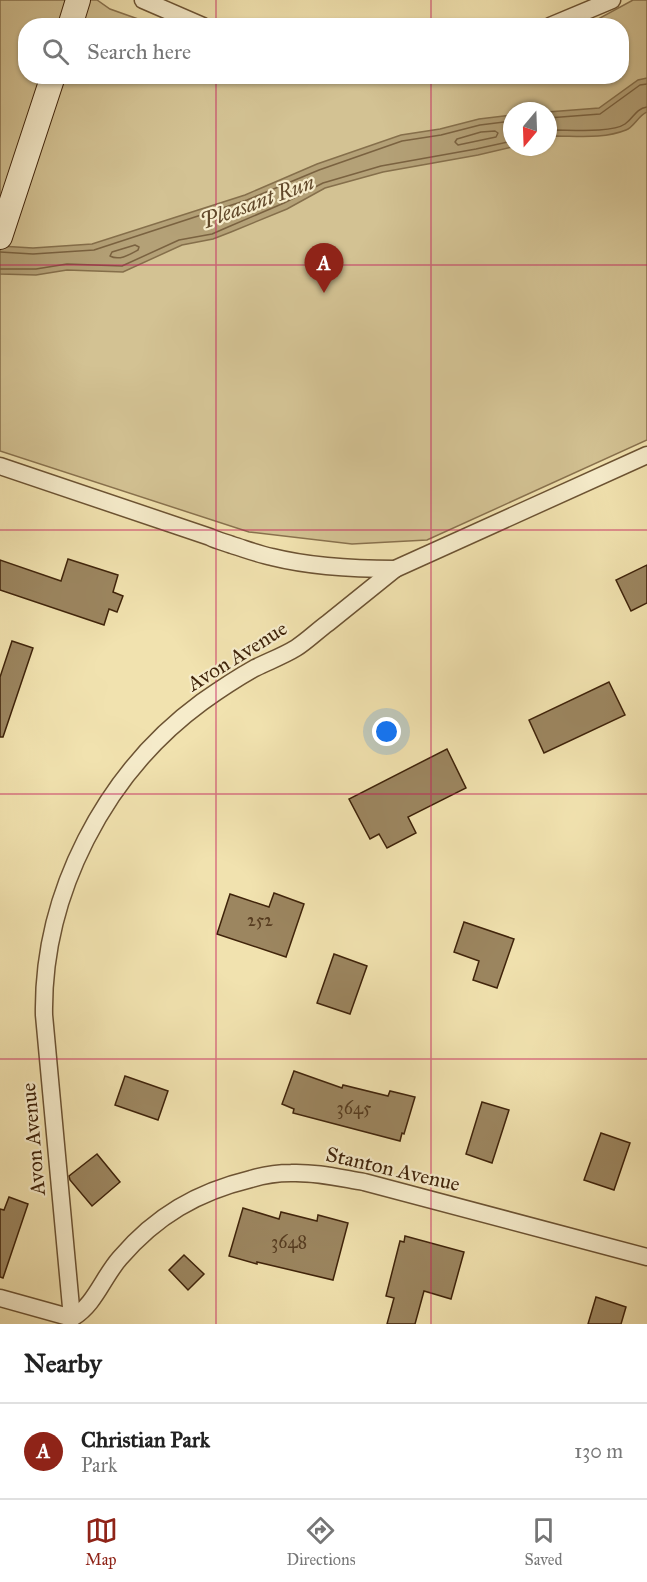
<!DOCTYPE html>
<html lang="en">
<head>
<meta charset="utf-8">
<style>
  :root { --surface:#fff; --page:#f2f2f2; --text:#222; --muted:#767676; --line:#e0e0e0; --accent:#8f2418 }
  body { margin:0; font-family:"IM FELL Great Primer",serif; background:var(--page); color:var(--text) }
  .compass { position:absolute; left:503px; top:102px; width:54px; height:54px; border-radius:50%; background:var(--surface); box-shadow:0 2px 4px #0004; rotate:199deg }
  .you { position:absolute; left:387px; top:732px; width:21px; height:21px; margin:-15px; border:4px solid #fff; border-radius:50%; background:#1a73e8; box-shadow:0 0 0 9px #1a73e833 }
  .badge { display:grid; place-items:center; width:39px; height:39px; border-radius:50%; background:var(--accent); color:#fff; font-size:20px; font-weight:700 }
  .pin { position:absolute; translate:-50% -50px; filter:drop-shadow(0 2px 3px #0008) }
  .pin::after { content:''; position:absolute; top:32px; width:21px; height:18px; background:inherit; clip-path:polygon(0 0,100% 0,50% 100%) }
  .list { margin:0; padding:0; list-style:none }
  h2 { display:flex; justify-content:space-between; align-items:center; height:78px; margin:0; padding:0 24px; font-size:26px }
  h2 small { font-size:20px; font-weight:400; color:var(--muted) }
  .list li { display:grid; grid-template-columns:39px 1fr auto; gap:18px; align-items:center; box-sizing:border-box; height:96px; padding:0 24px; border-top:2px solid var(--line) }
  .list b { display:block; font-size:22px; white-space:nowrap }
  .list p { margin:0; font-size:20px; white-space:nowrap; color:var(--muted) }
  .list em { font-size:20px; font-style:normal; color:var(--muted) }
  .icon { flex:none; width:33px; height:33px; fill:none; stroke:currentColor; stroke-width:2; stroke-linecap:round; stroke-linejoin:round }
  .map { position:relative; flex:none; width:647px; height:1324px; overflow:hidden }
  .search { position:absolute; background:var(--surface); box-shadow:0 2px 4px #0004; left:18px; right:18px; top:18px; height:66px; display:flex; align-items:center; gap:15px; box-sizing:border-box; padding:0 21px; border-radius:24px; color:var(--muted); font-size:22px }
  .sheet { height:174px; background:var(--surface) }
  nav { display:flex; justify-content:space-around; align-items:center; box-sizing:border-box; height:84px; border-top:2px solid var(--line); background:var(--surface); font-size:16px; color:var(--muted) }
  nav a { display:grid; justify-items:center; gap:3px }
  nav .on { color:var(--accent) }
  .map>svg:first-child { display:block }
  .green { fill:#d3c293; stroke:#89724e; stroke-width:1.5; fill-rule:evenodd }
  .water { fill:#b4a177; stroke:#856f4b; stroke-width:1.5 }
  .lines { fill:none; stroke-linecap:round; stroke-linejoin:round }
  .shore { stroke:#7a6240; stroke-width:1.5 }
  .building { fill:#9c8660; stroke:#3f230a; stroke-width:1.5 }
  .street-casing { stroke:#6c5333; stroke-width:19 }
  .secondary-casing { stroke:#3f230a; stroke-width:26 }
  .street { stroke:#f6eccb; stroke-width:16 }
  .secondary { stroke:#f6eccb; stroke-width:24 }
  .grid { fill:none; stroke:#c2185b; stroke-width:1.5; stroke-opacity:0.55 }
  .labels { text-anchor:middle; stroke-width:4.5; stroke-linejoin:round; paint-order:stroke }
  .number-label { font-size:18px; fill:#563c20 }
  .street-label { font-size:21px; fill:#3f230a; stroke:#f6eccb }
  .water-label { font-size:22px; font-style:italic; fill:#62492b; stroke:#f6eccb }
</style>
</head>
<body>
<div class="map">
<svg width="647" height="1324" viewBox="0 0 647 1324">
  <rect width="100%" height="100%" fill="#f1e2af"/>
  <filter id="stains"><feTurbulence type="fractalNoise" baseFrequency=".00333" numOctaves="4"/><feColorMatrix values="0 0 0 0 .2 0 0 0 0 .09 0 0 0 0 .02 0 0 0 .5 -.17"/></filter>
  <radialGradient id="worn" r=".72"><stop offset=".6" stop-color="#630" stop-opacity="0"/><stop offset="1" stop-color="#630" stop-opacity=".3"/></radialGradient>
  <path class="green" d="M0,0H97L110,9L155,25L26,26V76H622V26L587,25L633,0H647V440L427,540L352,544L249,532L0,451ZM512,111H548V147H512Z"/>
  <g class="water">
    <path d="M647,78V112C638,116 634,127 626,130C604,139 578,136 555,136L548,138V112L599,108L638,80Z"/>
    <polygon points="512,115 512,147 478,155 383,172 325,188 287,209 231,232 213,239 182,245 123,272 67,270 36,275 0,274 0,246 33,248 92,244 245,195 317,164 401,135 440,129 479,119"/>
  </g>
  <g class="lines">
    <g class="shore">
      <polyline points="548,118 600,114 640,85 647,84"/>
      <polygon points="495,131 498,133 496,137 458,145 455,142 457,139 481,132"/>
      <path d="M548,132L556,130C573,130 612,133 625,124C634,118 635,109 647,107"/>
      <path d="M135,245L139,247L138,250C129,255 119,261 110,256L112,252Z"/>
      <polyline points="0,252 33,254 94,250 247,200 319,170 402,141 441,135 480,125 512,121"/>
      <polyline points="0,269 36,269 67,264 122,266 179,240 212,234 228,227 284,203 323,183 381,166 476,149 512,141"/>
    </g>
  </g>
  <g class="building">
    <polygon points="68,559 118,575 113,592 123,596 117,612 109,609 104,625 0,590 0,560 61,581"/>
    <polygon points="647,565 647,603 631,611 616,580"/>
    <polygon points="12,641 33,648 3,737 0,737 0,677"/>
    <polygon points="609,682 625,715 544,753 529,720"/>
    <polygon points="447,749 466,788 408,817 416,833 387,848 379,834 370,839 349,799"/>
    <polygon points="274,893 304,904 286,957 217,934 230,894 269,907"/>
    <polygon points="464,922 514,939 497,988 473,980 479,961 454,952"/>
    <polygon points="334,954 367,966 350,1014 317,1003"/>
    <polygon points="294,1071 342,1088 343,1085 388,1096 390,1091 415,1097 404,1134 402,1133 400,1141 293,1113 294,1109 282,1104"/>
    <polygon points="125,1076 168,1091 158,1120 115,1105"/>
    <polygon points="482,1102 509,1110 492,1163 466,1154"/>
    <polygon points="601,1133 630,1143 614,1190 584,1180"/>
    <polygon points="97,1154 120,1182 92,1206 70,1180 69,1176"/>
    <polygon points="9,1197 28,1204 3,1278 0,1277 0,1209 4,1210"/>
    <polygon points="243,1208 279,1219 281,1212 317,1221 318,1215 348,1223 333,1280 257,1262 257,1264 229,1256"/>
    <polygon points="405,1236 464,1252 451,1299 424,1291 415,1324 387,1324 394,1298 386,1296 400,1241 404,1242"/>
    <polygon points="184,1255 204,1274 188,1290 169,1270"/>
    <polygon points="596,1297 626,1307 621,1324 588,1324"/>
  </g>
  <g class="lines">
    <defs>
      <g id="street">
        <polyline points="143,0 203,26"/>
        <polyline points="550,26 612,0"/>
        <path d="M0,466L210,537C218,541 224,542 232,545C245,549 258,554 272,557C312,567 354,569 395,569L647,455"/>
        <path d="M0,1298L72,1318C95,1305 103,1277 120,1258C156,1216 197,1192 251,1179C264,1175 278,1173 291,1173C316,1172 340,1178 364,1182L647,1257"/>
        <path d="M72,1318L44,1015C42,894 105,773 202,702C219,690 237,678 255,668C269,661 283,656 296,648C307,641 317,631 328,623C350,605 373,587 395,569"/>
      </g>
      <g id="secondary">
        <polyline points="70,26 78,0"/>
        <polyline points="0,237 53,76"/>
      </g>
    </defs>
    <use href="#street" class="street-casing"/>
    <use href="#secondary" class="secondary-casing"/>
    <use href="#street" class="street"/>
    <use href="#secondary" class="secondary"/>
  </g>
  <path class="grid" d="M216,0V26M431,0V26M216,76V1324M431,76V1324M0,265H647M0,530H647M0,794H647M0,1059H647"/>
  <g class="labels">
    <g class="number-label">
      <text x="260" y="926">252</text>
      <text x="354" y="1114">3645</text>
      <text x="289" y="1248">3648</text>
    </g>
    <g class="street-label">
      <text transform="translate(237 656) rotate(-32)" y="7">Avon Avenue</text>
      <text transform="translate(33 1139) rotate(-95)" y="7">Avon Avenue</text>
      <text transform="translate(393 1169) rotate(13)" y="7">Stanton Avenue</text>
    </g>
    <g class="water-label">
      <text transform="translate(257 201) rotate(-20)" y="8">Pleasant Run</text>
    </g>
  </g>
  <rect width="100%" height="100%" filter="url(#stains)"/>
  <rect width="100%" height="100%" fill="url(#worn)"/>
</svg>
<svg class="compass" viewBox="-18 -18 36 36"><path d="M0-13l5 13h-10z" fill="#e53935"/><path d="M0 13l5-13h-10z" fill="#767676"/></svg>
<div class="you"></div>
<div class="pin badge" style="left:324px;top:293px">A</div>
<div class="search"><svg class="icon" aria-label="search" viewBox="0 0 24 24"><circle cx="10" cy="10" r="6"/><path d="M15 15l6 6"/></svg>Search here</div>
</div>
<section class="sheet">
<h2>Nearby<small></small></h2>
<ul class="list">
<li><span class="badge">A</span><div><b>Christian Park</b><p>Park</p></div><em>130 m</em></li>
</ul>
</section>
<nav>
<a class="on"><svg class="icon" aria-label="map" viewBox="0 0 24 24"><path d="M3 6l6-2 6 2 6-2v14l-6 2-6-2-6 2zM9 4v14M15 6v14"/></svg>Map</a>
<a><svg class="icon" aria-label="directions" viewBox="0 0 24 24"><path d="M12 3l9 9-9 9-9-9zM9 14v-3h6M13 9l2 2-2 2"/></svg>Directions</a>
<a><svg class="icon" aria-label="saved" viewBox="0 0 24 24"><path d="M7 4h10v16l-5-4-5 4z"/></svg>Saved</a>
</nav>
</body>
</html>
